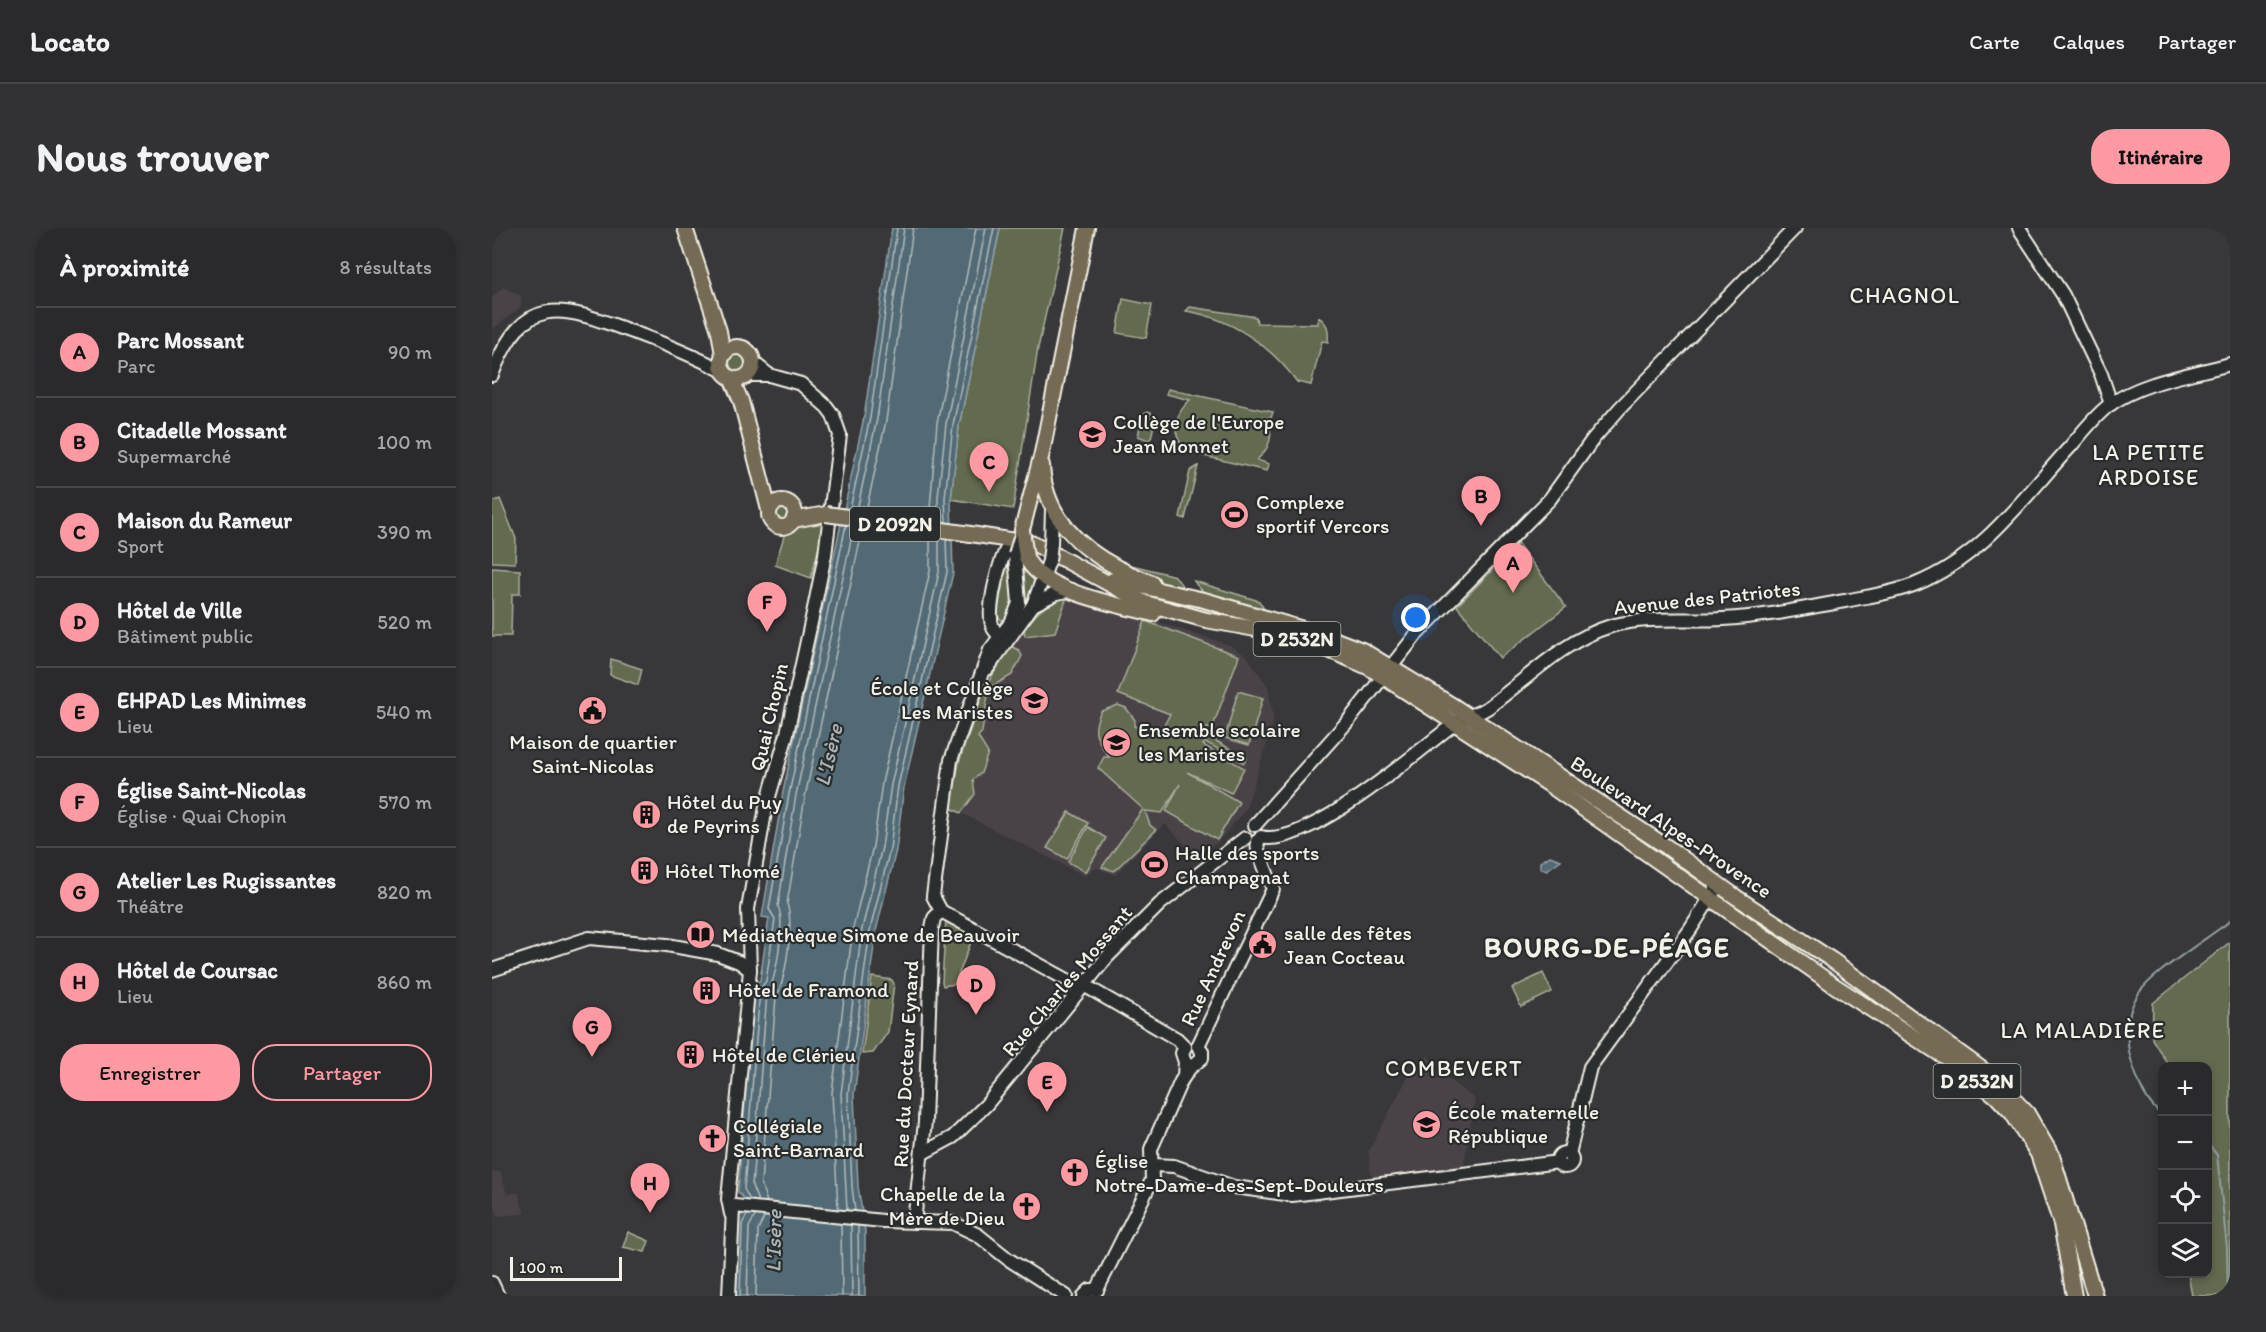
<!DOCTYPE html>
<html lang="fr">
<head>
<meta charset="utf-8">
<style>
  :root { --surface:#2a292b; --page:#323133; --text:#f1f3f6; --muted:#a5a6a9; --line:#464547; --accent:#ff9aa2 }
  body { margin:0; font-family:Itim,sans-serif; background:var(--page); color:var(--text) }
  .controls { position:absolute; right:18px; bottom:18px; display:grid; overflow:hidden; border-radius:12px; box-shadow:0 3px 9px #0003 }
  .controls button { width:54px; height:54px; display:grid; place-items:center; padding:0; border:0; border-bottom:2px solid var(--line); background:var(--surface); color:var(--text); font:30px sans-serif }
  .scale { position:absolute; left:18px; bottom:15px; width:112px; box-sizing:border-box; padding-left:6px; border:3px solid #f4f1e8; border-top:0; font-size:16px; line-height:21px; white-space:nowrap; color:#f4f1e8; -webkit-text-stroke:4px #2a2d2e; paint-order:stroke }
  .you { position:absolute; left:924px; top:390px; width:21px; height:21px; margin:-15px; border:4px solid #fff; border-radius:50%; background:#1a73e8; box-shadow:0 0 0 9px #1a73e833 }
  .badge { display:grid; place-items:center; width:39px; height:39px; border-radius:50%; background:var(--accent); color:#111; font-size:20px; font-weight:700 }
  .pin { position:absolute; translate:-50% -50px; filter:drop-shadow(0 2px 3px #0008) }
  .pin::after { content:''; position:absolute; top:32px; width:21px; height:18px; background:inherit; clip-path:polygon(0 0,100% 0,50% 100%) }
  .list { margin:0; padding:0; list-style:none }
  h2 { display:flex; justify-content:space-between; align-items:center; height:78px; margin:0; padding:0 24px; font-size:26px }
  h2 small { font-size:20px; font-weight:400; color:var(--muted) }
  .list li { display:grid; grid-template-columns:39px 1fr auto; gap:18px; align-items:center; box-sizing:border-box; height:90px; padding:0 24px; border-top:2px solid var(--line) }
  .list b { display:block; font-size:22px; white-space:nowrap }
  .list p { margin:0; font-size:20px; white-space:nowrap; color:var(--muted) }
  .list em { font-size:20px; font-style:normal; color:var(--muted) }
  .actions { display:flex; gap:12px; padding:18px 24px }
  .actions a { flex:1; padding:14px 0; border:2px solid var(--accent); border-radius:24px; text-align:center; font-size:21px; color:var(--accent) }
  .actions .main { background:var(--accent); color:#111 }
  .icon { flex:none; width:33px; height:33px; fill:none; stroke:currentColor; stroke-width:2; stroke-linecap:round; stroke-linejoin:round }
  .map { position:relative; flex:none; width:1738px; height:1068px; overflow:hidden; border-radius:24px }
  header { display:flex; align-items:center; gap:36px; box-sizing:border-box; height:84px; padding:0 30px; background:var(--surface); border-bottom:2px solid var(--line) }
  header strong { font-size:28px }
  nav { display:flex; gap:33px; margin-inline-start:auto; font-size:21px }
  .intro { display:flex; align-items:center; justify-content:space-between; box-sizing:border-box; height:144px; padding:0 36px }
  h1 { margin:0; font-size:42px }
  .button { padding:15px 27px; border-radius:24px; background:var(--accent); color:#111; font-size:21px; font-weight:700 }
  main { display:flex; gap:36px; padding:0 36px }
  aside { flex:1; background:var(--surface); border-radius:24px; box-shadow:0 3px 9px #0003 }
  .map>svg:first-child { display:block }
  .built { fill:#484247 }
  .green { fill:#626a50; stroke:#abae9c; stroke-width:1.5 }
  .water { fill:#516a76; stroke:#92a0a4; stroke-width:1.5 }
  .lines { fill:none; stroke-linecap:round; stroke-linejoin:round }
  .shore { stroke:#b3bbba; stroke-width:1.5 }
  .stream { stroke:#92a0a4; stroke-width:2 }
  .secondary-casing { stroke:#f4f1e8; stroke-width:16 }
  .primary-casing { stroke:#f4f1e8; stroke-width:18 }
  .secondary { stroke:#2a2d2e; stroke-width:12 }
  .primary { stroke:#756b52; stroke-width:14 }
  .secondary-bridge-casing { stroke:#f4f1e8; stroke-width:16; stroke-linecap:butt }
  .primary-bridge-casing { stroke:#f4f1e8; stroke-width:18; stroke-linecap:butt }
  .secondary-bridge { stroke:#2a2d2e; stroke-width:12 }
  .primary-bridge { stroke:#756b52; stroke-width:14 }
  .labels { text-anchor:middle; stroke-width:4.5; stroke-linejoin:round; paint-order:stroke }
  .shield { fill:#2a2d2e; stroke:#b7b6b0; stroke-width:1.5 }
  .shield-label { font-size:20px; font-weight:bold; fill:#f4f1e8 }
  .poi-label { font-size:21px; fill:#f4f1e8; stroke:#2a2d2e; text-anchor:start }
  .street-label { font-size:21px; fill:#f4f1e8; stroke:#2a2d2e }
  .neighbourhood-label { font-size:22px; letter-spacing:1.5px; fill:#f4f1e8; stroke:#2a2d2e }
  .water-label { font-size:22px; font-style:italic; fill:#abb4b5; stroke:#2a2d2e }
  .district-label { font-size:27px; font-weight:bold; letter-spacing:1.5px; fill:#f4f1e8; stroke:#2a2d2e }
</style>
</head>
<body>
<header>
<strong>Locato</strong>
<nav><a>Carte</a><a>Calques</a><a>Partager</a></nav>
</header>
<div class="intro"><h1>Nous trouver</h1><a class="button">Itinéraire</a></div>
<main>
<aside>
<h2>À proximité<small>8 résultats</small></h2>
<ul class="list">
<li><span class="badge">A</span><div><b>Parc Mossant</b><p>Parc</p></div><em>90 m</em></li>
<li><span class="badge">B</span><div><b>Citadelle Mossant</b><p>Supermarché</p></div><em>100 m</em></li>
<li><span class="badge">C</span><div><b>Maison du Rameur</b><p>Sport</p></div><em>390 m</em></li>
<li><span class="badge">D</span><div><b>Hôtel de Ville</b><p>Bâtiment public</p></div><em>520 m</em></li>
<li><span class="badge">E</span><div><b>EHPAD Les Minimes</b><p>Lieu</p></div><em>540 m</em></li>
<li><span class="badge">F</span><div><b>Église Saint-Nicolas</b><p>Église · Quai Chopin</p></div><em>570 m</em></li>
<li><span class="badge">G</span><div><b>Atelier Les Rugissantes</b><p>Théâtre</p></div><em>820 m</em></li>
<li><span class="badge">H</span><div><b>Hôtel de Coursac</b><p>Lieu</p></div><em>860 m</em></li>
</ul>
<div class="actions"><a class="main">Enregistrer</a><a>Partager</a></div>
</aside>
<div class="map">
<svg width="1738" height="1068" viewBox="0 0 1738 1068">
  <rect width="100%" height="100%" fill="#383739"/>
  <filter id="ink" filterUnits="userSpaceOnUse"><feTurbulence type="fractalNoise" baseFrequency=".0167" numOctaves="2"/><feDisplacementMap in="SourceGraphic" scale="12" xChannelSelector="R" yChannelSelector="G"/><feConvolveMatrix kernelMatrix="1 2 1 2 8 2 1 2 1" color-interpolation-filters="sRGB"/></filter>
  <g filter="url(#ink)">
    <g class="built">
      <polygon points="11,59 29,68 29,79 0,102 0,70"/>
      <polygon points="586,369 738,417 755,428 776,458 782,493 754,581 725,615 705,629 673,596 623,647 604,640 593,648 459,580 467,534 495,454 518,418 549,380 565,371"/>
      <polygon points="936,827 943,841 983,871 971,942 880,955 876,924 922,837 928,839"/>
      <polygon points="0,944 9,944 15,967 26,964 33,986 6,988 0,969"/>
    </g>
    <g class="green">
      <polygon points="508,0 573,0 546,120 521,281 459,271 467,198"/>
      <polygon points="631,71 660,77 654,110 625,105"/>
      <path d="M698,79L764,89L765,95L826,96V89C836,95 837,102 836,114L830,113L819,157L805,154C779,118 739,90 694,83Z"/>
      <circle cx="245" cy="135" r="9"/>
      <path d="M676,161L781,184L779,190H774C783,206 778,220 765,232L777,236L775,243L674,219L675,212L688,214C679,199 686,183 698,172L674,166Z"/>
      <polygon points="655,184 664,188 659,210 656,212 646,208 650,188"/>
      <polygon points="706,238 693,291 688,289 698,243"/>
      <polygon points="8,271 24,311 23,335 0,334 0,274"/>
      <circle cx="290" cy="285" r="7"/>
      <polygon points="330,294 332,298 319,350 283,337 294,302"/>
      <polygon points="1026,316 1074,379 1008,430 965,378"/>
      <path d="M517,318C520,342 530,371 514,391L509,392L505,387Z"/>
      <polygon points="527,326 548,353 525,392"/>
      <polygon points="612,330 683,348 693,362 659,351"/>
      <polygon points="0,340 28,342 28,366 20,366 19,408 0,408"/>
      <path d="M702,353L767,373L772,381C750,383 714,373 702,353Z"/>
      <polygon points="624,356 781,397 686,382"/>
      <path d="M575,369L563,404L533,408L532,401C545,385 554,373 575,369Z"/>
      <path d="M653,393L747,428L720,501L715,500V508L755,530L752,535L713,514L711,517L752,540L739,565L695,544L747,574L725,612L674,583L688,556L670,585L653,583L658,597L664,602L622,643L610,639L651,581L606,540L612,529H617C606,512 598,504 609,483L626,477L634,480L643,492L642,498L647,500L652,496L662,506L669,503L678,486L626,466Z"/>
      <polygon points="518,418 527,422 530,428 520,447 499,459 494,458"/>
      <polygon points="119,431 150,441 146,457 118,447"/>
      <polygon points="746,463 771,470 757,517 733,510"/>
      <polygon points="491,465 496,467 490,504 486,509 496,525 489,545 481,552 483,566 469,585 459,580 467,534"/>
      <polygon points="577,584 596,595 575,631 555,620"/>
      <polygon points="596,599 614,610 594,644 576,634"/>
      <polygon points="454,691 482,706 463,756 451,758 450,754"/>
      <polygon points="1738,714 1738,1068 1700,1068 1696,1046 1716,1046 1716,838 1677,838 1660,811 1661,775"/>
      <polygon points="1051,745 1060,764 1029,779 1020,760"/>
      <polygon points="380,749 400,752 402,756 396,804 381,825 370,826"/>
      <polygon points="136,1004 157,1013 153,1024 131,1019"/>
    </g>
    <g class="water">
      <polygon points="400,0 508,0 467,198 459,271 461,345 412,559 404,622 384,703 362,867 366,958 373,1003 373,1068 242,1068 244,994 249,986 252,971 246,964 262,757 268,752 277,690 270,689 291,564 372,189"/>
      <polygon points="1058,628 1069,632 1055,642 1048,640 1048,634"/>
    </g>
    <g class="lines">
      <g class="shore">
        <polyline points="358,281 378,190 405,0"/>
        <polyline points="365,282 385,191 412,0"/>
        <polyline points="374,283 394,193 421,0"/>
        <polyline points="437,292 445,195 484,0"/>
        <polyline points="446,293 446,269 454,196 494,0"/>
        <polyline points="454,294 453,270 461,197 502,0"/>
        <polyline points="258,972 252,961 268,761 274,753 283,691 277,681 297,566 354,297"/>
        <path d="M266,973L260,958L275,765C285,751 293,693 286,678L304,567L362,298"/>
        <path d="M275,974L269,955L284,769C294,752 302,694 295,676L313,569L371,299"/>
        <polyline points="346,981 340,865 361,700 381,618 390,555 438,343 438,309"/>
        <polyline points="355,982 349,866 370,701 390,619 399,557 447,344 447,310"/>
        <polyline points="363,983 360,959 356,866 378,702 398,621 406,558 455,344 454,311"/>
        <polyline points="349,996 350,1068"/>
        <polyline points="359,997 360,1068"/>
        <polyline points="366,998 367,1068"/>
        <polyline points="248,1068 250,996 255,987"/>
        <polyline points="255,1068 257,999 263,988"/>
        <polyline points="264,1068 266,1002 272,989"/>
      </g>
      <g class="stream">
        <path d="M1670,887C1655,875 1648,859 1642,841C1633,817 1632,787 1647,765C1660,745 1716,710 1738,693"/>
        <polyline points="1716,916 1725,927 1735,1020 1736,1068"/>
      </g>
      <defs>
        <g id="secondary">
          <polyline points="1527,0 1571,67 1609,146 1619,176"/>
          <polyline points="262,135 277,147"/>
          <path d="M0,147C31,65 68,77 138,103C170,115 201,127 231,143"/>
          <polyline points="559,315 560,282"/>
          <polyline points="523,327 527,375 520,393 498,422 459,532 441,668 449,683 579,754 597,760 685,811 693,819"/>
          <polyline points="541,377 565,365 580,362"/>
          <path d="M512,410C506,407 502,404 500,397C495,380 508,322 522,311"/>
          <polyline points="495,441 541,377 557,333"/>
          <polyline points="763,597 857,492 924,407 1058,271 1101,211 1128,180 1303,0"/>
          <path d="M769,609C814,621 925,524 963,495C973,488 988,486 998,478C1036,450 1072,412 1119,398C1155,388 1194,393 1231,391C1273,389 1313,380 1353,373C1377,368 1402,365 1424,356C1491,329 1531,270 1578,219C1590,205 1602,189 1616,178C1650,153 1699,147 1738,136"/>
          <polyline points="0,742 97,710 175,717 226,726 247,734 258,742"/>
          <polyline points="706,818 781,661 766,622 765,613"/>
          <polyline points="692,847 693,834 690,825 693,819"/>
          <polyline points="431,925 461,909 494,877 616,728 668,676 753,610"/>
          <circle cx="1073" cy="932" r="7"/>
          <polyline points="1077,926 1098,839 1198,702 1227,656"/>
          <polyline points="661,937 682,938 742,959 800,967 1067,934"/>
          <polyline points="242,978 391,993 461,995 486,1007 516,1031 574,1068"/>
          <polyline points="239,986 236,971 258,742 256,681 274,579 294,510 323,376 333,327 348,207 341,187 335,179 309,156 277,147 257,147"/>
          <polyline points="422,994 433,894 440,700 442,690 449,683"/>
          <polyline points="0,1055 6,1068"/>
          <polyline points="605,1062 660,952 659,921 689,853 697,841 710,830 710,823 706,818"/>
          <polyline points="237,1068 241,980"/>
          <polyline points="592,1068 598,1062 605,1062"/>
        </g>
        <g id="primary">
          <polyline points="193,0 227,103 231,127"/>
          <circle cx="245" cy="135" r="16"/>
          <polyline points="239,150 249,173 277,282"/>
          <path d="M550,237C553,300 606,335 660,355"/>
          <circle cx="290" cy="286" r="13"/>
          <polyline points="301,292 334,286"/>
          <polyline points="530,302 550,225 595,0"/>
          <polyline points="472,305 543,316 653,375 714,392 780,404 825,417 876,439 1056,556 1343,758 1462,835 1504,868 1520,885 1546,926 1569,996 1582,1068"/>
          <path d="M534,329C548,364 628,377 661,386"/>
          <polyline points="621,352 712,372 828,406 870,422 963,479 1175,619 1244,669 1340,732 1498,847 1535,885 1560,928 1603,1068"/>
        </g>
      </defs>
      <use href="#secondary" class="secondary-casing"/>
      <use href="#primary" class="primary-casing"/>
      <use href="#secondary" class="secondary"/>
      <use href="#primary" class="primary"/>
      <defs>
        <g id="secondary-bridge">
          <polyline points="523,327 530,303"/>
          <polyline points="557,333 559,315"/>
        </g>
        <g id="primary-bridge">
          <polyline points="334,286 472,305"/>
          <polyline points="530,302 534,329"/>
        </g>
      </defs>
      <use href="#secondary-bridge" class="secondary-bridge-casing"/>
      <use href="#primary-bridge" class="primary-bridge-casing"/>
      <use href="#secondary-bridge" class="secondary-bridge"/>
      <use href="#primary-bridge" class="primary-bridge"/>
    </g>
  </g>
  <defs>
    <symbol id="school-disc" viewBox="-11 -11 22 22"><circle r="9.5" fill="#ff9aa2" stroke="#2a2d2e"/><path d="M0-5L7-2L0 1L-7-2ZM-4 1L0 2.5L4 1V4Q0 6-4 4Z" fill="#111"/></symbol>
    <symbol id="stadium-disc" viewBox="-11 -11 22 22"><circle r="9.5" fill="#ff9aa2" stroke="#2a2d2e"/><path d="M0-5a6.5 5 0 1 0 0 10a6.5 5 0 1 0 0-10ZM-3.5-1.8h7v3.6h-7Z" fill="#111"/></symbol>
    <symbol id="civic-disc" viewBox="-11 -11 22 22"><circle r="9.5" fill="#ff9aa2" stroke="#2a2d2e"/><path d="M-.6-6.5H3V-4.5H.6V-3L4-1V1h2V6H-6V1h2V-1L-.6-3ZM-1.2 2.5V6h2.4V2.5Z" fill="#111"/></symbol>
    <symbol id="building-disc" viewBox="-11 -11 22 22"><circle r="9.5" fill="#ff9aa2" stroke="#2a2d2e"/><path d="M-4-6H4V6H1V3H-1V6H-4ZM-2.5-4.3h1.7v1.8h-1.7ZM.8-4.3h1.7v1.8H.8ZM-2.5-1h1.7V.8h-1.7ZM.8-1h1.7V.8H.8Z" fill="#111"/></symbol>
    <symbol id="library-disc" viewBox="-11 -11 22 22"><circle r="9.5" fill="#ff9aa2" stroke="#2a2d2e"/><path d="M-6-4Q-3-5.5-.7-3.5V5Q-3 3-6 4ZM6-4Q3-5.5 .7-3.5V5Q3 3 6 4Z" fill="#111"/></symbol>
    <symbol id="church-disc" viewBox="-11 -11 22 22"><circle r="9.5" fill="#ff9aa2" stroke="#2a2d2e"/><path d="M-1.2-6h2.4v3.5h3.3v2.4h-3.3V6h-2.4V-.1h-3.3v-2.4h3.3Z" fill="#111"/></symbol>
  </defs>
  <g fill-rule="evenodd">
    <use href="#school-disc" x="584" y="190" width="33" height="33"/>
    <use href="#stadium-disc" x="726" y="270" width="33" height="33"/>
    <use href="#school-disc" x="526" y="456" width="33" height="33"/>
    <use href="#civic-disc" x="84" y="466" width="33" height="33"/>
    <use href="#school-disc" x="608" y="498" width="33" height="33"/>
    <use href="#building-disc" x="138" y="570" width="33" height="33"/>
    <use href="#stadium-disc" x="646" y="620" width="33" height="33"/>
    <use href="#building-disc" x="136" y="626" width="33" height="33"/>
    <use href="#library-disc" x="192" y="690" width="33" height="33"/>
    <use href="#civic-disc" x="754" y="700" width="33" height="33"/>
    <use href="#building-disc" x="198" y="746" width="33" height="33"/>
    <use href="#building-disc" x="182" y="810" width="33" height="33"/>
    <use href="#school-disc" x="918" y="880" width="33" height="33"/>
    <use href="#church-disc" x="204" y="894" width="33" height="33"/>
    <use href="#church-disc" x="566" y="928" width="33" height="33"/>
    <use href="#church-disc" x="518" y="962" width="33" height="33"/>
  </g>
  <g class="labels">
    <g class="shield">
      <rect x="358" y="279" width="90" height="34" rx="4.5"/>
      <rect x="761.5" y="394" width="87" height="34" rx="4.5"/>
      <rect x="1441.5" y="836" width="87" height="34" rx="4.5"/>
    </g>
    <g class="shield-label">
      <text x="403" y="303">D 2092N</text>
      <text x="805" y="418">D 2532N</text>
      <text x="1485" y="860">D 2532N</text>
    </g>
    <g class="poi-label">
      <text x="621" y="201">Collège de l'Europe<tspan x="621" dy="24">Jean Monnet</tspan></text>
      <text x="764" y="281">Complexe<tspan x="764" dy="24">sportif Vercors</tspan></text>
      <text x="521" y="467" text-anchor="end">École et Collège<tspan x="521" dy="24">Les Maristes</tspan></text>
      <text x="646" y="509">Ensemble scolaire<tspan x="646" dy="24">les Maristes</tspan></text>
      <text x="101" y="521" text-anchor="middle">Maison de quartier<tspan x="101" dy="24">Saint-Nicolas</tspan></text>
      <text x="175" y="581">Hôtel du Puy<tspan x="175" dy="24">de Peyrins</tspan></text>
      <text x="683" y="632">Halle des sports<tspan x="683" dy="24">Champagnat</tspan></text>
      <text x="173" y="650">Hôtel Thomé</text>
      <text x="792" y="712">salle des fêtes<tspan x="792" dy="24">Jean Cocteau</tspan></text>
      <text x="230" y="714">Médiathèque Simone de Beauvoir</text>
      <text x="236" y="769">Hôtel de Framond</text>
      <text x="220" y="834">Hôtel de Clérieu</text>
      <text x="956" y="891">École maternelle<tspan x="956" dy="24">République</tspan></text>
      <text x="241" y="905">Collégiale<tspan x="241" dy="24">Saint-Barnard</tspan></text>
      <text x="603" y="940">Église<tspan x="603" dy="24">Notre-Dame-des-Sept-Douleurs</tspan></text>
      <text x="513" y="973" text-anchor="end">Chapelle de la<tspan x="513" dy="24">Mère de Dieu</tspan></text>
    </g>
    <g class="street-label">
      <text transform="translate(1215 370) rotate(-6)" y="7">Avenue des Patriotes</text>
      <text transform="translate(277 489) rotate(-77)" y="7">Quai Chopin</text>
      <text transform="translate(1179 599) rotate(34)" y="7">Boulevard Alpes-Provence</text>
      <text transform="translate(721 740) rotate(-65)" y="7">Rue Andrevon</text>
      <text transform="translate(575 753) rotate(-50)" y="7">Rue Charles Mossant</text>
      <text transform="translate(414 836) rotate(-87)" y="7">Rue du Docteur Eynard</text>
    </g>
    <g class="neighbourhood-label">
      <text x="1413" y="75">CHAGNOL</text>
      <text x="1657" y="232">LA PETITE<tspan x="1657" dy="25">ARDOISE</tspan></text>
      <text x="1591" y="810">LA MALADIÈRE</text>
      <text x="962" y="848">COMBEVERT</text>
    </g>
    <g class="water-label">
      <text transform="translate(336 527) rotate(-77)" y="8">L'Isère</text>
      <text transform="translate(281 1013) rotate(-89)" y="8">L'Isère</text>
    </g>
    <g class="district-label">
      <text x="1115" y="729">BOURG-DE-PÉAGE</text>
    </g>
  </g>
</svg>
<div class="controls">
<button>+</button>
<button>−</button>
<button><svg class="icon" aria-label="locate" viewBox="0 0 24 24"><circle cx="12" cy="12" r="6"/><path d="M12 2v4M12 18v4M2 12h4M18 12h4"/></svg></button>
<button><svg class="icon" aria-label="layers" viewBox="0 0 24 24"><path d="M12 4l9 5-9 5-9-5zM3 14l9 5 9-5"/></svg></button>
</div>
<div class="scale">100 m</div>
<div class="you"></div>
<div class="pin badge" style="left:1021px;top:365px">A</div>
<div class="pin badge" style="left:989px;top:298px">B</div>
<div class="pin badge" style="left:497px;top:264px">C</div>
<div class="pin badge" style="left:484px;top:787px">D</div>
<div class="pin badge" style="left:555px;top:884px">E</div>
<div class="pin badge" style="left:275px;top:404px">F</div>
<div class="pin badge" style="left:100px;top:829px">G</div>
<div class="pin badge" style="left:158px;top:985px">H</div>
</div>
</main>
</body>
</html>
